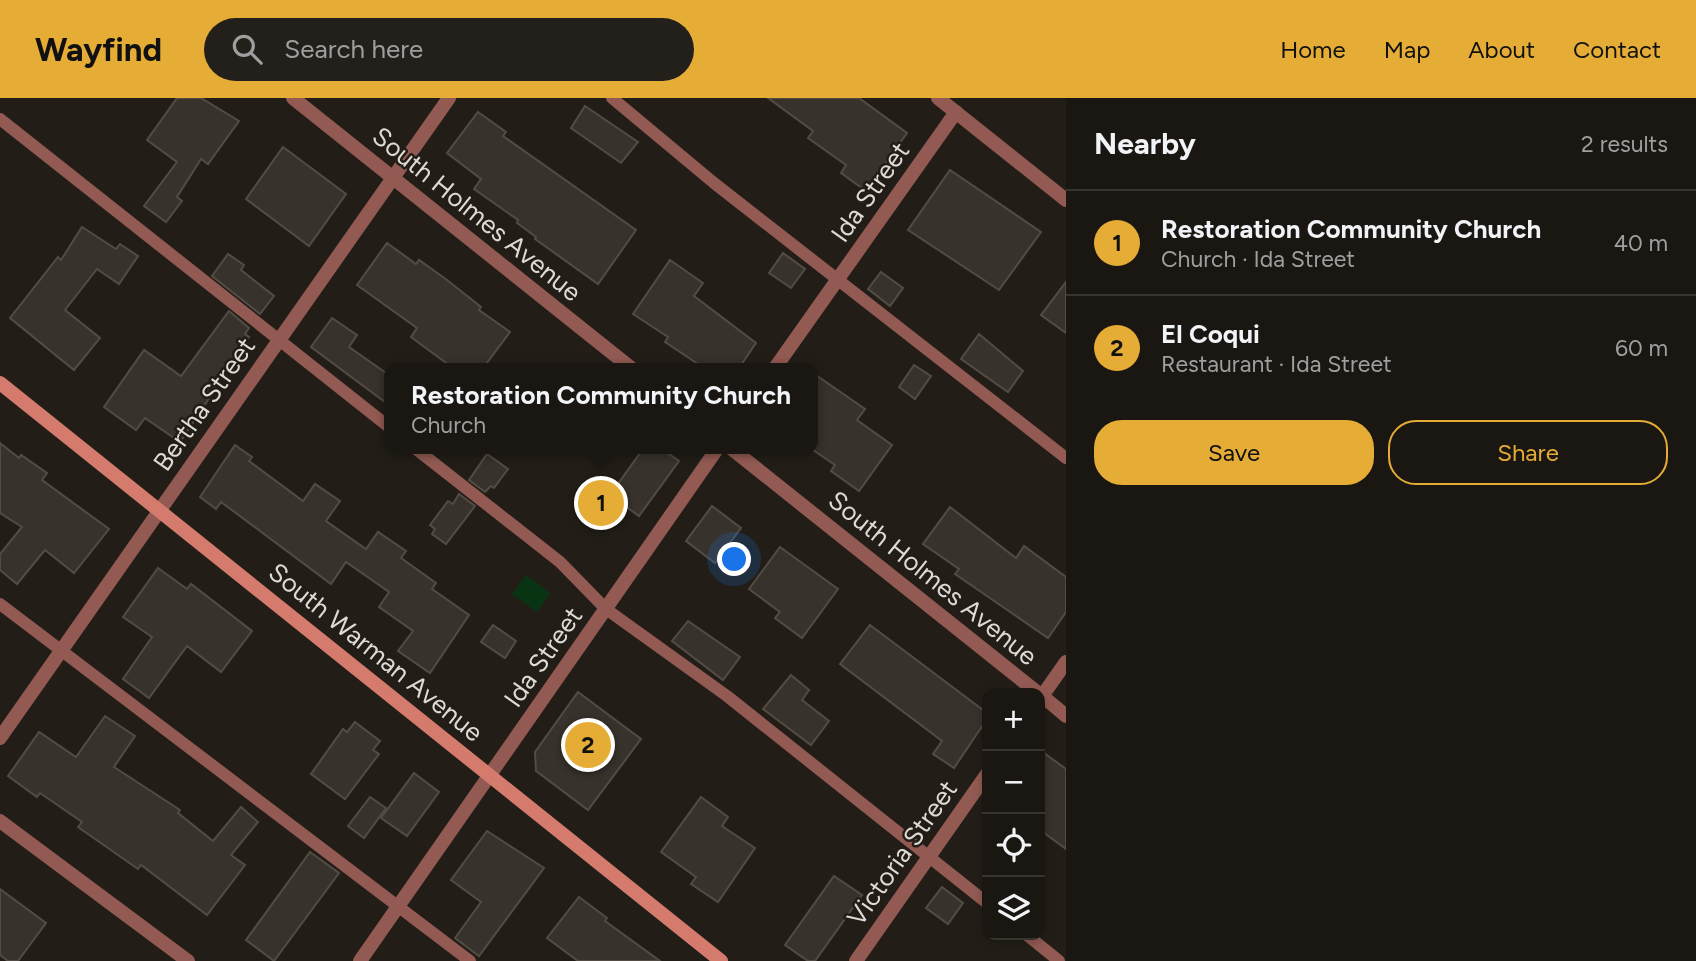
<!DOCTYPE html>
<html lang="en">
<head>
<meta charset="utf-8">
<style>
  :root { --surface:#1a1611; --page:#231f1a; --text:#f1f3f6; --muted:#9f9f9f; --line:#383531; --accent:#e5ad35 }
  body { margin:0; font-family:Figtree,sans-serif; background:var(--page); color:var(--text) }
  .controls { position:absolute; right:21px; bottom:21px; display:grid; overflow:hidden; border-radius:14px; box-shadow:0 4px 10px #0003 }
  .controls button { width:63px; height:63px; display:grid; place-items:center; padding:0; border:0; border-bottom:2px solid var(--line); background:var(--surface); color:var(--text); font:35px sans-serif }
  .you { position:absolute; left:735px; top:462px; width:24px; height:24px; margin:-18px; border:5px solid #fff; border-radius:50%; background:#1a73e8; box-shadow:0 0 0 10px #1a73e833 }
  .badge { display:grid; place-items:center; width:46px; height:46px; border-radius:50%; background:var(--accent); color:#111; font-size:23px; font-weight:700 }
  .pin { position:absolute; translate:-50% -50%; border:4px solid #fff; box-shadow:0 2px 7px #0006 }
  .popup { position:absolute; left:384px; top:265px; width:434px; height:91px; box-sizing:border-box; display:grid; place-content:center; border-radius:14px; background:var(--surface); filter:drop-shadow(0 2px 5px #0005); font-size:23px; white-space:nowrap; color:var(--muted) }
  .popup b { font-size:26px; color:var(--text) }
  .popup::after { content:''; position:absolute; left:50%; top:100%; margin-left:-14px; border:14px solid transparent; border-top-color:var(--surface) }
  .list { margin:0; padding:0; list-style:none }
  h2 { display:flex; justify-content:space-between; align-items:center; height:91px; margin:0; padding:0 28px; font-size:30px }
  h2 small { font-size:23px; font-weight:400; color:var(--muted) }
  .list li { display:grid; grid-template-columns:46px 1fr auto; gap:21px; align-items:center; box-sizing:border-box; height:105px; padding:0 28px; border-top:2px solid var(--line) }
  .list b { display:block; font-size:26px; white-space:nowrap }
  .list p { margin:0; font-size:23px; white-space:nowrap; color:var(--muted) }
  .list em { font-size:23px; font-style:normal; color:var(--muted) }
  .actions { display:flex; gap:14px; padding:21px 28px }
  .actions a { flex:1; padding:16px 0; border:2px solid var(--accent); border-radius:28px; text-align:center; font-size:24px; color:var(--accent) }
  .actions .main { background:var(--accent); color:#111 }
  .icon { flex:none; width:38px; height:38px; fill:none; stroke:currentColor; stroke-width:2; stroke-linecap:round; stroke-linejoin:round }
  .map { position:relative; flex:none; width:1066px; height:863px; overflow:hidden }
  header { display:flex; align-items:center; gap:42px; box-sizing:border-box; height:98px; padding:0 35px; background:var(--accent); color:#111 }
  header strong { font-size:33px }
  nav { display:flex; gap:38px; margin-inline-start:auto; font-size:24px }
  .search { width:490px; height:63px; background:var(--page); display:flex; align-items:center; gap:18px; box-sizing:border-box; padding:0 24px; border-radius:38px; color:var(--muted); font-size:26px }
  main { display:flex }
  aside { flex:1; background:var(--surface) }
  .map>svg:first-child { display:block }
  .grass { fill:#093413 }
  .building { fill:#37322b; stroke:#524c45; stroke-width:2 }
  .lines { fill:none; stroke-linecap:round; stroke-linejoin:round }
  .service { stroke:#925a52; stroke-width:12 }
  .minor { stroke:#925a52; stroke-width:14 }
  .secondary { stroke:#d47b6e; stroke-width:14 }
  .labels { text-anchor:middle; stroke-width:5; stroke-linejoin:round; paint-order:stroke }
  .street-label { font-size:26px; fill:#dedbd6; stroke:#221e17 }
</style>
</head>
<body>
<header>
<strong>Wayfind</strong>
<div class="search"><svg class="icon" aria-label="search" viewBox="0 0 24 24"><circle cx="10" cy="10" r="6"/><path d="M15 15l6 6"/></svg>Search here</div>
<nav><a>Home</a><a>Map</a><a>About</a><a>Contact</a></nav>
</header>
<main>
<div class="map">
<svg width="1066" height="863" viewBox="0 0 1066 863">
  <rect width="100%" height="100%" fill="#221e17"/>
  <polygon class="grass" points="526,477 550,495 537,514 512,496"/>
  <g class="building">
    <polygon points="177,0 201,0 239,23 208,66 201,61 177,99 182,103 166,124 144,108 177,64 147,42"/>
    <polygon points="768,0 859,0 907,35 866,93 841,75 846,67 808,40 813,33"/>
    <polygon points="585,8 638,44 621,65 571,30"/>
    <polygon points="478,14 506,34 503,38 636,132 598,186 535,141 536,139 517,125 518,122 474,91 481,81 447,55"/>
    <polygon points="283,49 346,96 309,148 246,101"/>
    <polygon points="950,72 1041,134 999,192 908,132"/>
    <polygon points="82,129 116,151 120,146 138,158 119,186 97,171 65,212 100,240 74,272 10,220 58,159 61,162"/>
    <polygon points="387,145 416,166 419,162 447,182 481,209 479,212 510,234 483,270 453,270 411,239 417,230 357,187"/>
    <polygon points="783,155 805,171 791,190 769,175"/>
    <polygon points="228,156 244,167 241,172 274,198 260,216 212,178"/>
    <polygon points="670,162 703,185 694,198 756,245 739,270 704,270 665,244 668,239 633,216"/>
    <polygon points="881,174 903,190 890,208 868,191"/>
    <polygon points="1066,184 1066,235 1041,217"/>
    <polygon points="229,213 249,230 245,236 249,239 212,288 216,290 180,344 145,320 136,332 104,309 144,252 181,278"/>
    <polygon points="332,220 357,237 349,249 389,277 389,307 311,249"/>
    <polygon points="979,236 1023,273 1008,294 961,261"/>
    <polygon points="914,267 931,278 915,301 899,289"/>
    <polygon points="813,275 865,311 857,322 892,347 859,393 831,373 835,367 813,352"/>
    <polygon points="0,345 19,360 21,357 47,375 42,382 109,431 74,475 45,452 17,486 0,472 0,456 22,429 0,415"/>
    <polygon points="235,347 252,359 249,363 303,403 315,386 340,403 326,423 366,451 378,434 406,453 401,460 436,485 432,491 469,517 430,575 398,553 413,533 379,509 389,494 346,464 331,486 221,404 216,411 200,399"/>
    <polygon points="643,351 662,351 679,363 639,418 610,397"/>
    <polygon points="487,356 508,371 494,390 491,388 485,394 469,382"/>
    <polygon points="459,396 475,408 446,446 432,436 435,431 430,427 448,403 453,406"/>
    <polygon points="712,408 741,430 715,465 686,443"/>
    <polygon points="950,409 1016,460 1024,448 1066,479 1066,514 1048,540 955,476 959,471 923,446"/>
    <polygon points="780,449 838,491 802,540 775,520 780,514 749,491"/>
    <polygon points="158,470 187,491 191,486 252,533 221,574 187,548 149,600 123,581 152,539 123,519"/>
    <polygon points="688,523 740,559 723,582 672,543"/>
    <polygon points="493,527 516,543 505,560 481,544"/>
    <polygon points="870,527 987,615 987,621 954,670 933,656 942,643 840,566"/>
    <polygon points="791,577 809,592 802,602 829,623 811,647 763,611"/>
    <polygon points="578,594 641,641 588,712 536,673 535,654"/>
    <polygon points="105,618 135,638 114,669 180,712 178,715 213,743 241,709 258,724 231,757 245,767 207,817 141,767 138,771 78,729 82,724 40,695 37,699 8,678 39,634 76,659"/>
    <polygon points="355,624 380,643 373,652 379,656 345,701 311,676 343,631 347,634"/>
    <polygon points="1040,652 1066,671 1066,751 1040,732"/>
    <polygon points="414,675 439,694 407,738 381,720"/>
    <polygon points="370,699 386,710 364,740 348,728"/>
    <polygon points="701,699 728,719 722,728 755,750 718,804 691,786 696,779 661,754"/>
    <polygon points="487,733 544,770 479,858 455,840 481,804 451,782"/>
    <polygon points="310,754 339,775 274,863 246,842"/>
    <polygon points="834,778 862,797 815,863 808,863 785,847"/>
    <polygon points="942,789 963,805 948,826 926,810"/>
    <polygon points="0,791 46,825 18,863 8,863 0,857"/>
    <polygon points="579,799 607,820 605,823 660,863 578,863 547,840"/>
  </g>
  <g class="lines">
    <g class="service">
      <polyline points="612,0 714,85 1066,360"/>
      <polyline points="0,21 389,329"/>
      <polyline points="416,351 560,464 606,511 727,598 987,805"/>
      <polyline points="0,506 470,863"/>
      <polyline points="1027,837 1059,863"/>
    </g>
    <g class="minor">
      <polyline points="293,0 631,270"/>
      <polyline points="938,0 1066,102"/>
      <polyline points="775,270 956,14"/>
      <polyline points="732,351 1038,595"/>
      <polyline points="1040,596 1066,618"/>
      <polyline points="1040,601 1066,564"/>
      <polyline points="0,640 449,0"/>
      <polyline points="0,723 188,863"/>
      <polyline points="360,863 717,351"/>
      <polyline points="856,863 987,676"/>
    </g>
    <polyline class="secondary" points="0,285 721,863"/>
  </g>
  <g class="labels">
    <g class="street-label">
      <text transform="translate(870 94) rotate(-55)" y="9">Ida Street</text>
      <text transform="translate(477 116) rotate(39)" y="9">South Holmes Avenue</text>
      <text transform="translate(204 306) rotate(-55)" y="9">Bertha Street</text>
      <text transform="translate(933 480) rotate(39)" y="9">South Holmes Avenue</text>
      <text transform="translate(376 554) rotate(39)" y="9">South Warman Avenue</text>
      <text transform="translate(543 559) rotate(-55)" y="9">Ida Street</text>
      <text transform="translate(902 755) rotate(-55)" y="9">Victoria Street</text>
    </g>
  </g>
</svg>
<div class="controls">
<button>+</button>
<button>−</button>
<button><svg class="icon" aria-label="locate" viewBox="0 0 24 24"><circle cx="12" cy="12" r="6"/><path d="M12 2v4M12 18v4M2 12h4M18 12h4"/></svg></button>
<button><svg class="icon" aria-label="layers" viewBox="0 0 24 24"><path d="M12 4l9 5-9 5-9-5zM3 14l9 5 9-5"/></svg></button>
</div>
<div class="you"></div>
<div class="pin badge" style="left:601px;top:405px">1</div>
<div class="popup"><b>Restoration Community Church</b>Church</div>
<div class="pin badge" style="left:588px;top:647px">2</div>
</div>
<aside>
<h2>Nearby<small>2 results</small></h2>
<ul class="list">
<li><span class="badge">1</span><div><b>Restoration Community Church</b><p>Church · Ida Street</p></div><em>40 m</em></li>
<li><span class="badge">2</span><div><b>El Coqui</b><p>Restaurant · Ida Street</p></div><em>60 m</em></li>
</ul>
<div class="actions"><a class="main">Save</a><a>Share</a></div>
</aside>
</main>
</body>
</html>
